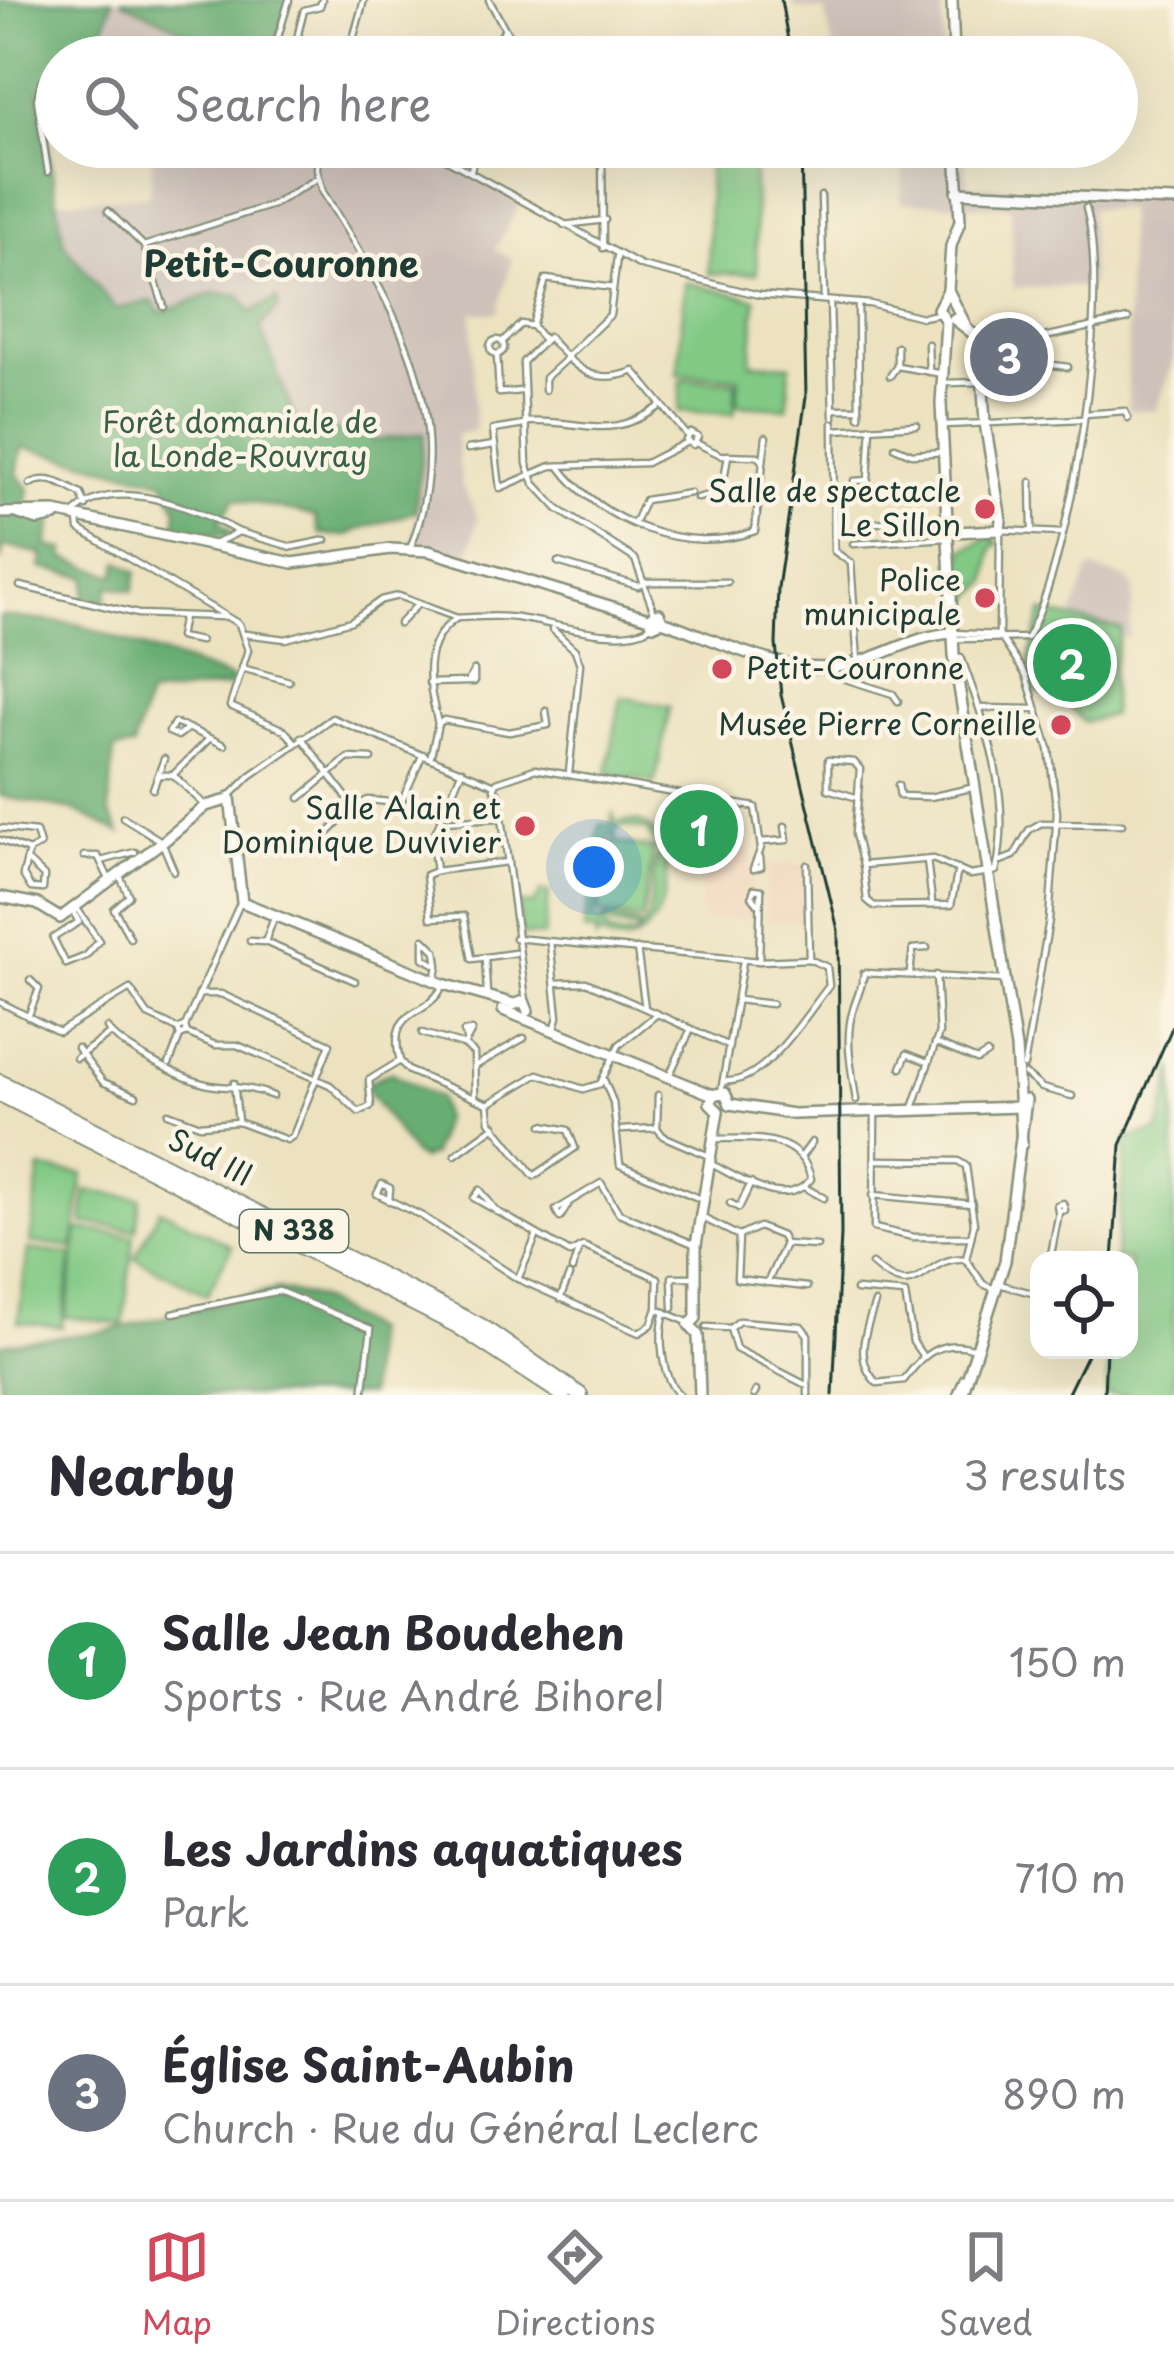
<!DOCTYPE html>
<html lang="en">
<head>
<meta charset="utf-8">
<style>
  :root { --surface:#fff; --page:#f2f2f3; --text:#2b2b33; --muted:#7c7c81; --line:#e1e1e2; --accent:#d1495b }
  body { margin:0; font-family:"Playpen Sans",sans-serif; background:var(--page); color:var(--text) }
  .controls { position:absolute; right:36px; bottom:36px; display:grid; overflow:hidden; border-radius:24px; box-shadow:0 12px 48px #0002 }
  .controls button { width:108px; height:108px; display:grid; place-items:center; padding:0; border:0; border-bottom:3px solid var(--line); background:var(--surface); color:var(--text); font:60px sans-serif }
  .you { position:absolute; left:594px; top:867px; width:42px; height:42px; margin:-30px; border:9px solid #fff; border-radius:50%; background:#1a73e8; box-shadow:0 0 0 18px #1a73e833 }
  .badge { display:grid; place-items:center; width:78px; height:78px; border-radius:50%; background:var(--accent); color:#fff; font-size:39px; font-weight:700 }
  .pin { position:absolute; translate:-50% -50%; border:6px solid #fff; box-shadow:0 3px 12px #0006 }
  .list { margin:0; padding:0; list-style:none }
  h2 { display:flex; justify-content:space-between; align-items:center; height:156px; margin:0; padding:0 48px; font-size:51px }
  h2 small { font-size:39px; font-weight:400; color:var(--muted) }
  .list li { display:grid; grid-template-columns:78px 1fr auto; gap:36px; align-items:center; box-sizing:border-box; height:216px; padding:0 48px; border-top:3px solid var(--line) }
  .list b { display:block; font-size:45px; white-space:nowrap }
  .list p { margin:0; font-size:39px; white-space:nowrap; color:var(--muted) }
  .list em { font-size:39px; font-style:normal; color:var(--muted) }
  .icon { flex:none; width:66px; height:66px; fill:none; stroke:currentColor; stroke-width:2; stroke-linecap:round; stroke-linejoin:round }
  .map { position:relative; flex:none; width:1174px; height:1395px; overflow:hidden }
  .search { position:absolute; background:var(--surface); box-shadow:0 12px 48px #0002; left:36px; right:36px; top:36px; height:132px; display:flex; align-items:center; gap:30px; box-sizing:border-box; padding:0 42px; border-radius:66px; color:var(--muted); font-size:45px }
  .sheet { height:804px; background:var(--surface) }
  nav { display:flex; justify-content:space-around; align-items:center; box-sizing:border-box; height:168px; border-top:3px solid var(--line); background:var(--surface); font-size:33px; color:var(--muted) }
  nav a { display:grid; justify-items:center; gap:6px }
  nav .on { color:var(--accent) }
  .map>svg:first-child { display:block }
  .built { fill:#f0d5bc }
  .industrial { fill:#cec1b9 }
  .green { fill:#81c984; stroke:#50835c; stroke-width:3; fill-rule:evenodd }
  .forest { fill:#68ad72; stroke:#447553; stroke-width:3 }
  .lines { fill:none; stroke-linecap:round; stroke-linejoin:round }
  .street-casing { stroke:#86907a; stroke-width:9 }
  .secondary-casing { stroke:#86907a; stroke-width:14 }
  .highway-casing { stroke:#86907a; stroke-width:18 }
  .street { stroke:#fff; stroke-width:4.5 }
  .secondary { stroke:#fff; stroke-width:9 }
  .highway { stroke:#fff; stroke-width:14 }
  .rail { stroke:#1f3d34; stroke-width:3 }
  .poi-dot { fill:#d1495b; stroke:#fcf5e5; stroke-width:4.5 }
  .labels { text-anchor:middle; stroke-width:9; stroke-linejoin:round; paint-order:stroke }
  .shield { fill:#fcf5e5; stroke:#617469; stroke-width:3 }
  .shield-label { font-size:27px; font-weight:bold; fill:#1f3d34 }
  .park-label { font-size:30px; fill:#386048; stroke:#fcf5e5 }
  .poi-label { font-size:30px; fill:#1f3d34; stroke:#fcf5e5; text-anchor:end }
  .street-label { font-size:30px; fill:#1f3d34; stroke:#fcf5e5 }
  .quarter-label { font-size:36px; font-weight:bold; fill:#1f3d34; stroke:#fcf5e5 }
</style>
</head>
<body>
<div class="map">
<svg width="1174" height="1395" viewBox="0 0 1174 1395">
  <rect width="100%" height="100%" fill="#fcf5e5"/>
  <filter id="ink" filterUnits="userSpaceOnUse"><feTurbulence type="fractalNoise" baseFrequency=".00833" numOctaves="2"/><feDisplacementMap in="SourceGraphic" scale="24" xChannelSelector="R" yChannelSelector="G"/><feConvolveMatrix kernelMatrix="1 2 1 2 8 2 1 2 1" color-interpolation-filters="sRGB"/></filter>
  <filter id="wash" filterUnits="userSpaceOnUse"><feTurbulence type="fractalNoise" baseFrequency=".004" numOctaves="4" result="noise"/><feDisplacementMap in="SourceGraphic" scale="48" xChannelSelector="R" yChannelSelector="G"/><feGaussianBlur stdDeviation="2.7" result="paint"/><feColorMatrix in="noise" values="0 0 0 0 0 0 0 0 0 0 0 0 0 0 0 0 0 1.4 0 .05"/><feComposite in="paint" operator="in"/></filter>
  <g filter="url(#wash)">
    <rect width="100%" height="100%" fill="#ece2c0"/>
    <g class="built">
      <polygon points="699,849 752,849 753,920 700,920"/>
      <polygon points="805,864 804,921 766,921 766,865"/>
    </g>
    <g class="industrial">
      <polygon points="113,0 120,0 239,57 94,57"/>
      <polygon points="792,0 942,0 944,57 835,57 825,11 795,9"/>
      <polygon points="143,147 421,147 520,203 495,250 512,259 497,313 472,313 475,430 456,435 462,486 478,517 468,559 411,545 421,485 373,441 368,424 330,433 297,425 260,327 279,307 251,312 239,295 214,293 160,313 151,301 115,309 64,244 57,201 149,196 153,151"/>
      <polygon points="951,147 963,147 969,185 1174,192 1174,359 1156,410 1128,410 1127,209 1090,209 1091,286 1013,288 1011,207 901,202 903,154 951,157"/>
      <polygon points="1090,568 1128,579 1134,589 1129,637 1121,637 1120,629 1072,616"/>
    </g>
    <g class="green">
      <polygon points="708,147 753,147 757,273 709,274"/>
      <polygon points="685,282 756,299 751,363 790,365 787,408 737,405 739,378 678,374"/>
      <polygon points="681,379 736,382 734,414 679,411"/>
      <polygon points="992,536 998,544 992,548 988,582 963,606 955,562 962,562 963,550"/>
      <polygon points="1042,612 1121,629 1112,671 1112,715 1084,722 1058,695 1035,693 1030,658"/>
      <polygon points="621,697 670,707 655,783 607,773"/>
      <path d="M613,812L615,823C698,799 673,979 599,934L596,939L595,932L584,931L600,824L611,825ZM624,826L647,830L661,852C642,876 668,955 607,932L604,923L639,930L640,925L604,917L599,925L594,917L606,838L611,833L616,838L615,830Z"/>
      <polygon points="723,812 726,841 692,840 691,855 681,855 681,839 671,835 673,819"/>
      <polygon points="610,841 654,849 642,920 598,913"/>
      <polygon points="541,892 549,893 544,936 521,935 518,904 533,905"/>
      <polygon points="1174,1068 1174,1395 1107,1395 1109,1350 1129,1350 1129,1260 1115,1260 1127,1139 1159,1131"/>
      <polygon points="40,1169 83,1174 73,1248 30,1242"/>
      <polygon points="86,1191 140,1198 136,1230 82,1223"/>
      <polygon points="160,1209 232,1246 207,1295 135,1258"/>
      <polygon points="78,1229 134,1236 123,1324 66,1317"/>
      <polygon points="28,1249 72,1255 62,1327 18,1322"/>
    </g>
    <g class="forest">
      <path d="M0,0H113L94,57H57V77H49L39,92L64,244L115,309L152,301L161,313L214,293L239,295L251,312L277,299L279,307L260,327L297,424L330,433L368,424L373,441L424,433L415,511C393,522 364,524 347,536L320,534L314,516L235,499L219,522L231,530L228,536L175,529L177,509L164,481L22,447L17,474L29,489L26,506L11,514L53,518L47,546L65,550L64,558L115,576L119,561L137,572L133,591L109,586L105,602L84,598L87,577L41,568L43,554L4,546L0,562Z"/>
      <polygon points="120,0 289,0 272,57 239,57"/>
      <polygon points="0,616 77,624 233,679 230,686 148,696 133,747 114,750 109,811 120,833 73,810 0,796"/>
      <polygon points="391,1072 439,1098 443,1119 432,1155 420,1159 413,1154 363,1084"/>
      <polygon points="277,1289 317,1298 371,1331 369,1395 0,1395 0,1344 102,1332"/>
    </g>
  </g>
  <g filter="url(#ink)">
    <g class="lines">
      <defs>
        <g id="street">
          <polyline points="489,0 519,54"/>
          <polyline points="272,57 289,0"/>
          <polyline points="306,57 298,34 304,10 320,6 322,0"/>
          <polyline points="348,57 364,0"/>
          <polyline points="492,57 504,30"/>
          <path d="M318,147L317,170L323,192C392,303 463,415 410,549"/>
          <polyline points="424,147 641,266 759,295 870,304 922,317 939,314"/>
          <polyline points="540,147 557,156 602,151"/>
          <polyline points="602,147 603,248"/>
          <polyline points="447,158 452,147"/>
          <polyline points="471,170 476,147"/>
          <polyline points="48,172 37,99 42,81 57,78"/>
          <polyline points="821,196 824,298"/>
          <polyline points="108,211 144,246 164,307"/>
          <polyline points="564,225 605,220"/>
          <polyline points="144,246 272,205 318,178"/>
          <polyline points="830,302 833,417"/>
          <polyline points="858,303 859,416"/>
          <polyline points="532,326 546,279 613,288"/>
          <polyline points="980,339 1030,340 1128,319"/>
          <circle cx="497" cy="347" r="7"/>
          <polyline points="1030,340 1030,362 1068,367"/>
          <polyline points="502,342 521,324 532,326 544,340"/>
          <polyline points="928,344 929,372"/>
          <polyline points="897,347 897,365"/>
          <polyline points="497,355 499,393 521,391"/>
          <polyline points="566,357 610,315 617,257"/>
          <polyline points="890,376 897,366 943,374"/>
          <polyline points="946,383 983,382"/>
          <polyline points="545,390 545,378 567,358"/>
          <polyline points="835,409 859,409"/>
          <polyline points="1085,414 1125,411 1128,418"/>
          <path d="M525,422C583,418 608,444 662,405"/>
          <polyline points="833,423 834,551 851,563 858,662"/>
          <polyline points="524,425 493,430 500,488 551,466 646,463 687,442"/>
          <polyline points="944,425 1082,419"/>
          <polyline points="834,430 917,425"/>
          <polygon points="691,433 698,437 693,445 686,440"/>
          <polyline points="696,443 721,455 758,456 763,461"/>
          <polyline points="895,447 912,454 944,452"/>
          <polyline points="468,449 494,445"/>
          <path d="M559,466C600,523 687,556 755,531L766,437"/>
          <polyline points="854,481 868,480 871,427"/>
          <polyline points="1031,482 1032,529"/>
          <path d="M30,484C48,474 64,485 81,494L86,506"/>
          <polyline points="697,498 722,492 728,455"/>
          <path d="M72,516C110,471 198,510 239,532"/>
          <polyline points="78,520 79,529 239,624 248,650 230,706 284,730 295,742"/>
          <polyline points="874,523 946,518"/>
          <polyline points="634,524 645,500 690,493"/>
          <polyline points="214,544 239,532 292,547 326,540"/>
          <polyline points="853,544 947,538"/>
          <polyline points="558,562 638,586 645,583"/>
          <polyline points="645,582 727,582"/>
          <polyline points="20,586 138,614 223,617"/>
          <path d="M654,612L635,559L558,509L534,483L527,464L523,362L548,337C576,368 592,387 634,371L687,435"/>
          <polyline points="183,616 179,637 200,641"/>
          <polyline points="399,624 418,604"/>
          <polyline points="552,629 575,650 580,664 569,773"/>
          <polyline points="952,633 999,635 1026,675 1049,749 1057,813 1049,920 1024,1066"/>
          <polyline points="245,634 286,639 351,621 381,600 398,596 457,618"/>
          <polyline points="999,635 1000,530 1061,533"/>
          <path d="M957,639L1027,638C1073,556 1111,299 1086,208"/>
          <polyline points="242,668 289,681"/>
          <polyline points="834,668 836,676 893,694 898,701"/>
          <polyline points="429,683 468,682 474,682 474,670 468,682"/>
          <polyline points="980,708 1034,709"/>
          <path d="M438,724C429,685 418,644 457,618C479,617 502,615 523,619C555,623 625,647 652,625"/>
          <polyline points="188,728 174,723 169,732 178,736 188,728 224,745"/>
          <polyline points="301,737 354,807 327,834"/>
          <polyline points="431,755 438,724 444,720 509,732 548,725 546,711"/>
          <polyline points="158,775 164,759"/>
          <polyline points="898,785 900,796 930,797 971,788"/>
          <polyline points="153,789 158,775 173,775"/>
          <polyline points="230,796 250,776 332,718 495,785"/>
          <polyline points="300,798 348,758 372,759"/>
          <path d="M858,798L828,789V760L854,762L860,769L855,834L863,865L933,859L970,875L996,871C1013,799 986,725 961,657H955"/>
          <polyline points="206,806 173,775 208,740"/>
          <polyline points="354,807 368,800 401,803 423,754"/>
          <polyline points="123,817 158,839"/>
          <polyline points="441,821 500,818"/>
          <polyline points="0,828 36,832 40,845 29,851 0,840"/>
          <polyline points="761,842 787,840 785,826"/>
          <polyline points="163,845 174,871"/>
          <polyline points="29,851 23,875 31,888 43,889 44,876 29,862"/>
          <polyline points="84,856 98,856 110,881"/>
          <polyline points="927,860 932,902"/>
          <polyline points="101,861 135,852"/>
          <polyline points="998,862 1014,856 1029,830 1041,823 1122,824"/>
          <polyline points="807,865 809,959"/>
          <polyline points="863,865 867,900 874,906 951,905 958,869"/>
          <polyline points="436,871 426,875 431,918 464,916 472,959 515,953"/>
          <polyline points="436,871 432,840 462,770"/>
          <polyline points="436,871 507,862"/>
          <polyline points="119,874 129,896 114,909 130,938"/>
          <polyline points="758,904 752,896 754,889 761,890"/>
          <polyline points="72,910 79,922 53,938 66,964 86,956 99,941 76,907"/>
          <path d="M515,938L759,961L809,959L827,967L829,986C805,1015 764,1086 723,1081"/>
          <polyline points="250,941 265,942 274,918"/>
          <polyline points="265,942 355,981"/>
          <polyline points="550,942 558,1017 554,1031"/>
          <polyline points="637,949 645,1008"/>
          <polyline points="485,958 487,994"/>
          <polyline points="759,961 761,890"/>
          <polyline points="910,972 913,949 927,948"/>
          <polyline points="435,981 438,966 424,958 424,939 436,951 438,966"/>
          <polyline points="555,983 586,982 729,1046"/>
          <path d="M442,987C427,1019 386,1005 400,1061L409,1071L488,1104L538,1074L583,1089L600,1084L619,1045L657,1014"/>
          <polyline points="199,994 221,994 330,1044 293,1136 287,1140 238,1122 234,1083"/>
          <polyline points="737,1000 772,1004"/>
          <polyline points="526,1001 499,794 494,789 497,782 535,769 755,807 761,848 753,869 761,867 760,857"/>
          <polyline points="0,1002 59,1032 130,989 148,1015 178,1029"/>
          <polyline points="28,1017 39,989 30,980"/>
          <polyline points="185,1026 241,901"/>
          <path d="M107,1028C121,1048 190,1084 217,1086C239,1088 251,1087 273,1096"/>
          <polyline points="187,1033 180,1036 178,1029 185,1026 187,1033 215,1045 237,1045 330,1085 359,1112 371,1106 369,1080 400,1061"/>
          <polyline points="422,1033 464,1045 474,1053 475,1099"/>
          <polyline points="935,1043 977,1060 987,1054"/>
          <polyline points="464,1045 472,1031 464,1032 467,1039"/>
          <polyline points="77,1048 103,1082 136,1096"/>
          <polyline points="76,1058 111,1033"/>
          <polyline points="169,1064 180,1036"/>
          <polyline points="477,1065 524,1038"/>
          <polyline points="901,1068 907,1054 928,1062"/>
          <polyline points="1025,1074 1042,1088 1072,1096"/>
          <polyline points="668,1078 691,1029"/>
          <polyline points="604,1080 613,1102 620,1165 703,1200"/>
          <polyline points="721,1092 743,961"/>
          <polyline points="658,1095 657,1128 663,1136 709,1156"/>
          <path d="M856,1100C852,1072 844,1038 853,1010C857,996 862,988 864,973L1005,980"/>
          <polyline points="488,1104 490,1121 534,1176 575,1148 568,1130 543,1125"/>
          <polyline points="913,1108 939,1033 936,975"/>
          <polyline points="168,1113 200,1125 238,1122"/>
          <polyline points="875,1113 874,1228 913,1237 971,1237"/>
          <polyline points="622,1130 657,1128"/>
          <polyline points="455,1155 495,1126"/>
          <polyline points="801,1157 812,1142"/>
          <polyline points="875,1160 958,1161 966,1166 974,1224 966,1259"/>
          <path d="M713,1165C742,1179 785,1211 811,1179C801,1133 752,1139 714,1139"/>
          <polyline points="804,1187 824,1198"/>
          <polyline points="873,1195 972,1204"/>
          <polyline points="389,1201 390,1188 382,1184 377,1194 422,1216 518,1279 639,1333 651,1325 657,1309"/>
          <polyline points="730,1203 739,1208 751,1183"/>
          <polygon points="1063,1203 1065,1210 1058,1211 1057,1205"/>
          <polyline points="568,1205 560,1218 556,1210 601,1183 619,1213 696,1245"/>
          <polyline points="497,1212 480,1190 474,1198 570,1253 583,1246 658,1278 657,1309 690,1323"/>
          <polyline points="701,1217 739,1236 737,1279 807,1287"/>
          <polyline points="739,1236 759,1227 781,1236 785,1244 817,1246"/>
          <polyline points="1050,1260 1059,1212"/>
          <path d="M872,1264C921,1308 923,1254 966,1259L983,1284L992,1288"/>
          <polyline points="572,1270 579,1248"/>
          <polyline points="518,1279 536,1237"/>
          <polyline points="767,1283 785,1244"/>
          <polyline points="999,1284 1039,1295"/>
          <polyline points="856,1290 905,1294 913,1342 922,1355"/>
          <polyline points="560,1299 569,1276"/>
          <path d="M875,1303C866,1330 853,1359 877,1383L904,1380C923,1354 940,1339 973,1348"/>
          <polyline points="673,1308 672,1277 694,1277"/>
          <path d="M665,1312C658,1335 661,1379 680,1395"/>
          <polyline points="173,1313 279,1291 371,1329 363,1395"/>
          <polyline points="706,1327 730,1328 739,1321 801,1326 808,1335 808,1395"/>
          <polyline points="730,1328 736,1349 808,1386"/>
          <polyline points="754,1395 756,1391"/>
          <polyline points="956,1395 963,1378"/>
        </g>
        <g id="secondary">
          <polyline points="952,0 954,57"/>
          <polyline points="956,147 960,221 951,246 948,290 965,324"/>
          <polyline points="957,192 1174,201"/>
          <polyline points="946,321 941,404 954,655 1016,1048 1022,1144"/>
          <polyline points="946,321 938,309 948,290"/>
          <polyline points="0,513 55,512 293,563 390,549 429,551 649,618 653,625 662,621"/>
          <polyline points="19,514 38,520 55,516"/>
          <polyline points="953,532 1000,530 1001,520 985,423 980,339 954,319"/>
          <path d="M649,618L659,613L662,621C713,638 780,674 835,667C876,662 910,636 952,633"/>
          <polyline points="230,797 242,902 443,984 514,1004"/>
          <polyline points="164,841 206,806 224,801"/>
          <polyline points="0,897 37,904 60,918 158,845"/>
          <polyline points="513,1005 524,1001 528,1011"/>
          <polyline points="503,1010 713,1095"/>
          <polyline points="730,1104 793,1114 1021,1107"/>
          <polyline points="718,1111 710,1103 715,1094 725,1093 730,1104"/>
          <polyline points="700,1395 698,1335 689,1325 696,1318 696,1245 718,1111"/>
          <polyline points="962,1395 1005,1261 1026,1100"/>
        </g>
        <g id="highway">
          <polyline points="0,1082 481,1326 580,1395"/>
          <polyline points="0,1094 456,1325 563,1395"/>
        </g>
      </defs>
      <use href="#street" class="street-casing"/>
      <use href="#secondary" class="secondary-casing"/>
      <use href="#highway" class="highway-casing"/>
      <use href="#street" class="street"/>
      <use href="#secondary" class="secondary"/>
      <use href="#highway" class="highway"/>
      <g class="rail">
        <polyline points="781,0 791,57"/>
        <polyline points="801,147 806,397 778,588 776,644 781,695 838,930 841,1235 833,1395"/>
        <polyline points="1113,1260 1121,1145 1174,1023"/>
        <polyline points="1067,1395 1089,1350"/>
        <polyline points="1104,1395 1106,1350"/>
      </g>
    </g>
  </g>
  <g class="poi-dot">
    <circle cx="985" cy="509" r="12"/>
    <circle cx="985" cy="598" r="12"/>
    <circle cx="722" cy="669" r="12"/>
    <circle cx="1061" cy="725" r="12"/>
    <circle cx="525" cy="826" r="12"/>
  </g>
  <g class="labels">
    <rect class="shield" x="240" y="1210" width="108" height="42" rx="9"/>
    <g class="shield-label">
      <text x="294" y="1240">N 338</text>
    </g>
    <g class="park-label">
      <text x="240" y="433">Forêt domaniale de<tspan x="240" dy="34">la Londe-Rouvray</tspan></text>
    </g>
    <g class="poi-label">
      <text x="961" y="502">Salle de spectacle<tspan x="961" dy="34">Le Sillon</tspan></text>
      <text x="961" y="591">Police<tspan x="961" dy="34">municipale</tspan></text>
      <text x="746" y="679" text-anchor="start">Petit-Couronne</text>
      <text x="1037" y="735">Musée Pierre Corneille</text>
      <text x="501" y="819">Salle Alain et<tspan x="501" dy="34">Dominique Duvivier</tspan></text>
    </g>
    <g class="street-label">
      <text transform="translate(210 1158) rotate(27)" y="10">Sud III</text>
    </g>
    <g class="quarter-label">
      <text x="281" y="277">Petit-Couronne</text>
    </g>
  </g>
</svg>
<div class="controls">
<button><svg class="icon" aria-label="locate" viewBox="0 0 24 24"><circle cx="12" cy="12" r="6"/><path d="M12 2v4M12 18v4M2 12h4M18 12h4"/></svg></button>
</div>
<div class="you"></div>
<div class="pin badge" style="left:699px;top:829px;background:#2e9e5b">1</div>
<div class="pin badge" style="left:1072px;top:663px;background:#2e9e5b">2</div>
<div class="pin badge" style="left:1009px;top:357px;background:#6b7280">3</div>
<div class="search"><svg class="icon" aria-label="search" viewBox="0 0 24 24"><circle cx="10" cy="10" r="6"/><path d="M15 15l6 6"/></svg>Search here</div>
</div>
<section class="sheet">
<h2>Nearby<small>3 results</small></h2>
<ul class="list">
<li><span class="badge" style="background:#2e9e5b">1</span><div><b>Salle Jean Boudehen</b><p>Sports · Rue André Bihorel</p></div><em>150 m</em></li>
<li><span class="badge" style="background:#2e9e5b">2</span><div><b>Les Jardins aquatiques</b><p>Park</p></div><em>710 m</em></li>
<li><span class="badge" style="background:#6b7280">3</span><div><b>Église Saint-Aubin</b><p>Church · Rue du Général Leclerc</p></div><em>890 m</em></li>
</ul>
</section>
<nav>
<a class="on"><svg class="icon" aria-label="map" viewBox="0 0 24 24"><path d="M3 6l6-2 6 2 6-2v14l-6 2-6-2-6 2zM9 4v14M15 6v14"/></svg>Map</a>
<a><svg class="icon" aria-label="directions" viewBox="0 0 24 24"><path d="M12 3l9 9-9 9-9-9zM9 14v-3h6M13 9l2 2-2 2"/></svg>Directions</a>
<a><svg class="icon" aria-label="saved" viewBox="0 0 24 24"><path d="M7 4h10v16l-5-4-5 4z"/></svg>Saved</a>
</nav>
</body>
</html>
